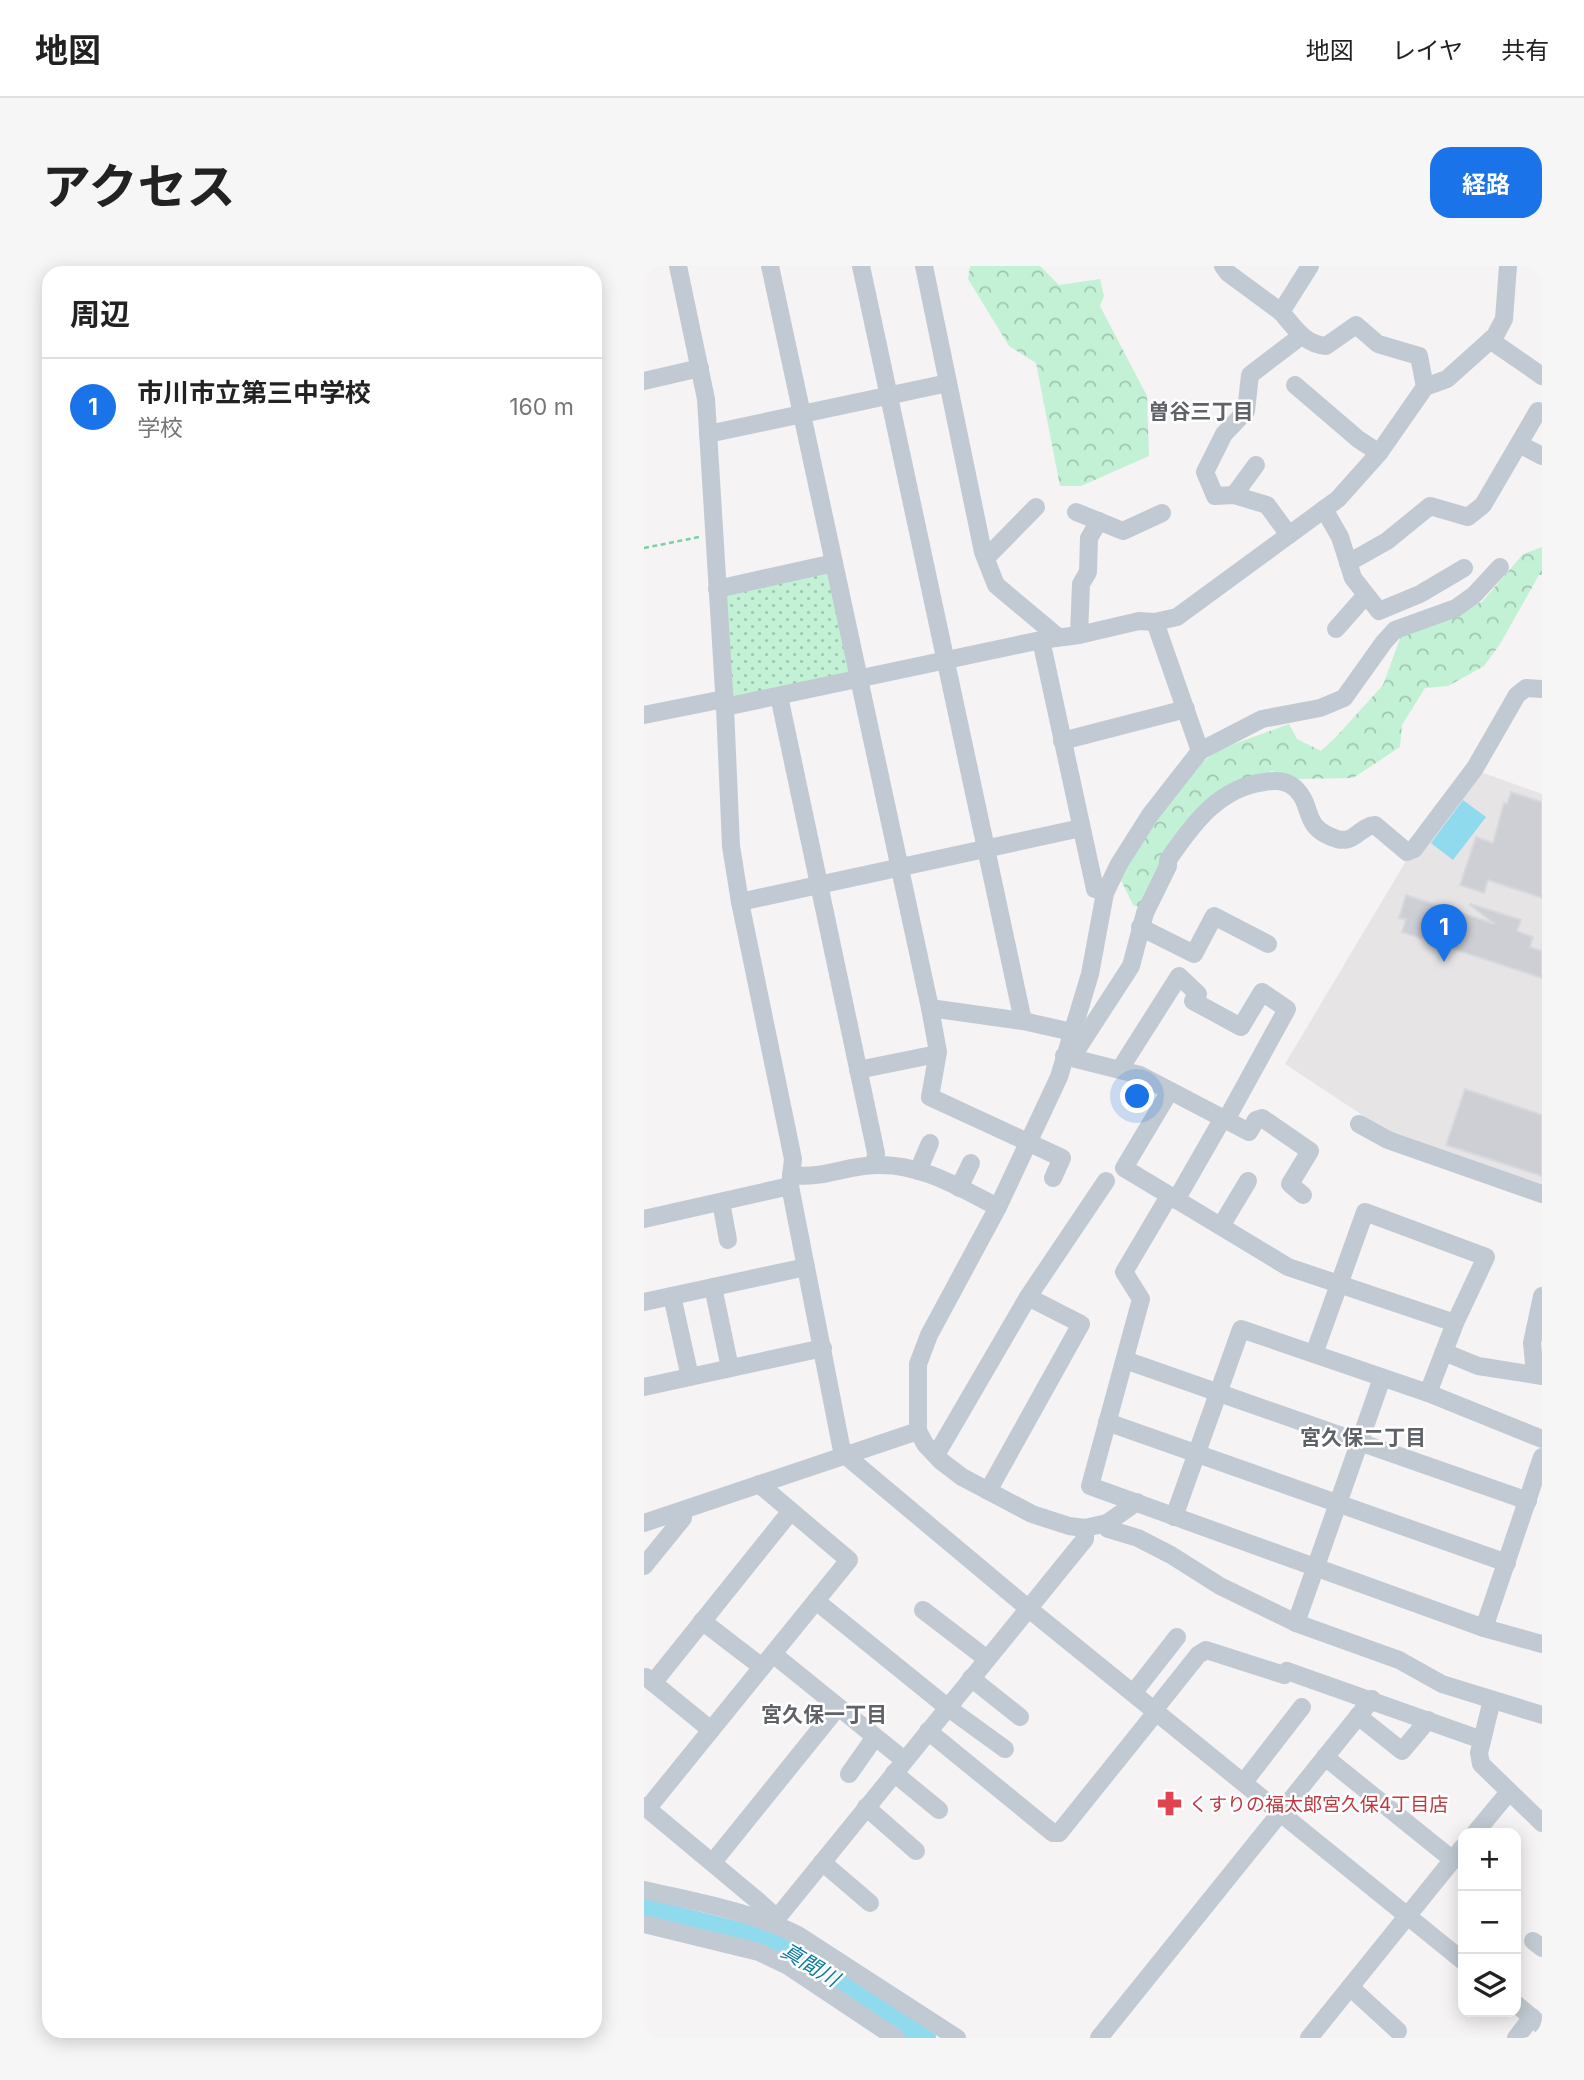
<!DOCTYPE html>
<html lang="ja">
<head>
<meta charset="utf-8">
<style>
  :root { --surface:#fff; --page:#f6f6f6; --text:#222; --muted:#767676; --line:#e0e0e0; --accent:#1a73e8 }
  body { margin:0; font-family:Inter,"Noto Sans JP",sans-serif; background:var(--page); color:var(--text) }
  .controls { position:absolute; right:21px; bottom:21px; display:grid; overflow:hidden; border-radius:14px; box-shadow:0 4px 18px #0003 }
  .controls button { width:63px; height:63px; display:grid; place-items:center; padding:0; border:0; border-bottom:2px solid var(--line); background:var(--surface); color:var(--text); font:35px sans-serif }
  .you { position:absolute; left:494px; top:831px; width:24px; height:24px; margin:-18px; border:5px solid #fff; border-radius:50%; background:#1a73e8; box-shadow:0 0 0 10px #1a73e833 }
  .badge { display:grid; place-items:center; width:46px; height:46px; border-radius:50%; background:var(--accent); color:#fff; font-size:23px; font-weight:700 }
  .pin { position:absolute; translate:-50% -58px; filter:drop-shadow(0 2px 4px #0008) }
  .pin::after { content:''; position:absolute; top:37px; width:24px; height:21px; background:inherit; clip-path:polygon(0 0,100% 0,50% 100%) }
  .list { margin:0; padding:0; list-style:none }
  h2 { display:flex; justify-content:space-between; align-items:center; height:91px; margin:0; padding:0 28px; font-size:30px }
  h2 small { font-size:23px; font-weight:400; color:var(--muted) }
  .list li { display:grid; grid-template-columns:46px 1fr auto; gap:21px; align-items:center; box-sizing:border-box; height:98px; padding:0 28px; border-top:2px solid var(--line) }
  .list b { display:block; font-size:26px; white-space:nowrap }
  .list p { margin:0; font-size:23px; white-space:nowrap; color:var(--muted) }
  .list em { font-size:23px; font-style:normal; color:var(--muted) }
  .icon { flex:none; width:38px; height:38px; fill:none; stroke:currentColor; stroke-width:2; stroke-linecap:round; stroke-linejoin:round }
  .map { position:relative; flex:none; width:898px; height:1772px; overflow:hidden; border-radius:21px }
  header { display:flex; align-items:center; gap:42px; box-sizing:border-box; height:98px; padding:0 35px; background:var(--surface); border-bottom:2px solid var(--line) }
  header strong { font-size:33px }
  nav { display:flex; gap:38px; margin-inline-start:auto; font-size:24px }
  .intro { display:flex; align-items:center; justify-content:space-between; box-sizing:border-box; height:168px; padding:0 42px }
  h1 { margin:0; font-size:49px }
  .button { padding:18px 32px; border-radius:21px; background:var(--accent); color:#fff; font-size:24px; font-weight:700 }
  main { display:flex; gap:42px; padding:0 42px }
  aside { flex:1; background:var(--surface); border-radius:21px; box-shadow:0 4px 18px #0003 }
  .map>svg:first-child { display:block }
  .education { fill:#e6e4e5 }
  .grass { fill:url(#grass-dots) }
  .forest { fill:url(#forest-crowns) }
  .water { fill:#90daee }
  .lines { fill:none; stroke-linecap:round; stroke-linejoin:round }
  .river { stroke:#90daee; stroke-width:26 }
  .building { fill:#cdcfd5; stroke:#d7d9de; stroke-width:2 }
  .path { stroke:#7ad0a6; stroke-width:2.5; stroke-dasharray:5 3.5; stroke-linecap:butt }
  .minor { stroke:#c1cad2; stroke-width:18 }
  .labels { text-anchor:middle; stroke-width:5; stroke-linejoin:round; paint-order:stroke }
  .health-label { font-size:19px; fill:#be3a42; stroke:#fff; text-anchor:start }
  .neighbourhood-label { font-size:21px; font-weight:bold; fill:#5f6368; stroke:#fff }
  .water-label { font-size:21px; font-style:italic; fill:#0c7c9b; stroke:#fff }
</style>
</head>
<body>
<header>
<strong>地図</strong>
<nav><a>地図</a><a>レイヤ</a><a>共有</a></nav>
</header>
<div class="intro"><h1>アクセス</h1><a class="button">経路</a></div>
<main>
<aside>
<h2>周辺<small></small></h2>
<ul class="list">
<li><span class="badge">1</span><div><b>市川市立第三中学校</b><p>学校</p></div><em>160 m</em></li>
</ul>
</aside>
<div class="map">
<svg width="898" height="1772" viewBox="0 0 898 1772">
  <defs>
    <pattern id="grass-dots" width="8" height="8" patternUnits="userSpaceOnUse" patternTransform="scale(1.75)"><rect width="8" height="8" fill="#c3f1d5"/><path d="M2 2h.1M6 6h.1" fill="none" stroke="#a0c6b0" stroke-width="1.8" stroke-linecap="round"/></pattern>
    <pattern id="forest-crowns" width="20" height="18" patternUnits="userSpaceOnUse" patternTransform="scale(1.75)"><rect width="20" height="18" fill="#c3f1d5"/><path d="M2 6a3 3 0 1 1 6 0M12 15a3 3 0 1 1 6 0" fill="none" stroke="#a0c6b0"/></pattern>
  </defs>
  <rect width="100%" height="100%" fill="#f5f3f3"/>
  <polygon class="education" points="834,505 898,528 898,920 744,866 641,798 762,595 773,587"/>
  <polygon class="grass" points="190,297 215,413 81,441 73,323"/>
  <g class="forest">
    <polygon points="326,0 396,0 415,19 456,13 460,30 456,40 503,130 505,190 437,220 416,220 392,97 365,80 324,13"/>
    <polygon points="898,281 898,309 895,309 856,378 840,400 804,420 781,422 758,459 756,481 709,512 652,513 628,505 573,529 512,604 497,642 489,639 477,614 481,596 551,501 576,483 645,458 653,473 677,485 692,471 739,419 758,367 838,336 879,288"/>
  </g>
  <polygon class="water" points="819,534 842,551 809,594 787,577"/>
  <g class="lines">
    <polyline class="river" points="0,1645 139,1680 279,1772"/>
  </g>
  <g class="building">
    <polygon points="867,526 898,536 898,632 844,614 840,627 816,619 832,571 849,577 860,537 863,538"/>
    <polygon points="762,629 851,658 826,639 827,638 877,654 873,665 889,671 886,681 898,685 898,712 758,666 762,654 755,652"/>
    <polygon points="821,823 898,849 898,910 802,879"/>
  </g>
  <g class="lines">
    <polyline class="path" points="0,282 55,271"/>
    <g class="minor">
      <polyline points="34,0 62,133 81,441 87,580 96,636 149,893 146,920 197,1180 201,1189 385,1343 819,1695"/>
      <polyline points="126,0 286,742 294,786 286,831 418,892 409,912"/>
      <polyline points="217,0 379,755"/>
      <polyline points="280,0 339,286 352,319 414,371"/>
      <polyline points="579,0 584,7 637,46 666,0"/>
      <path d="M637,46C651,62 660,78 682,80L712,59L734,78L775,90L781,121"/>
      <polyline points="846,74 898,110"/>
      <polyline points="0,115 56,102"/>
      <polyline points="651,119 714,173 735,187"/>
      <polyline points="64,168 304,117"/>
      <polyline points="875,178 898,190"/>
      <polyline points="590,229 612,199"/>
      <polyline points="680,243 696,271 709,312 735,345 776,328 820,302"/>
      <polyline points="432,246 479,265 518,247"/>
      <polyline points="645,269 623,239 590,229 571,230 561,206 580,168 602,145 606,109 657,70"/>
      <polyline points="342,292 392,241"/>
      <polyline points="704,297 743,275 786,240 824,251 839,239 894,145"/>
      <polyline points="73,323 190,297"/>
      <polyline points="511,356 556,485"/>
      <polyline points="692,363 721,330"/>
      <polyline points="435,369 437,318 444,306 445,272 455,255"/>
      <polyline points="397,374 451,623 461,627"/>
      <polyline points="135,430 232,887 231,898"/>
      <polyline points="81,441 397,374 435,369 495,355 511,356 533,351 694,233 735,187 781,121 803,113 851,70 860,53 864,0"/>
      <polyline points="0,449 80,433"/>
      <polyline points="418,475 542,443"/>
      <polyline points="96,636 437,562"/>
      <polyline points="496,661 550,688 570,650 624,678"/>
      <polyline points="286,742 379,755 428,766"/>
      <polyline points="420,790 496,809 605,866 612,854 618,852 666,885 646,918 659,929"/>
      <path d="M428,791L487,700L501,647L524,600V594C548,559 575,521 621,516C631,514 642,514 651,522C671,541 656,561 693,573C711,578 716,560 731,559L763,586L770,583L831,502L873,429L882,422L898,423"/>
      <polyline points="476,803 535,710 554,728 549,735 597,761 618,726 643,743 582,854"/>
      <polyline points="214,804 293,788"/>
      <polyline points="526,825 480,902 644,1001 811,1057"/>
      <polyline points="715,858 744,874 898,928"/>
      <polyline points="274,905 286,877"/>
      <path d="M147,909C179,913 201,900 232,899C276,897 316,922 354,941"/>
      <polyline points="315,922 327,897"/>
      <polyline points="525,930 480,1006 497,1033 446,1220 840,1362 898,1378"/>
      <polyline points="532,934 579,852"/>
      <polyline points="77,936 84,974"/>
      <polyline points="0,953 146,920"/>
      <polyline points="577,960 604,915"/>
      <polyline points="69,1021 86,1102"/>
      <polyline points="28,1030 46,1111"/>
      <polyline points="0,1036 162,1001"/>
      <polyline points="800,1086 834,1100 898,1110"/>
      <polyline points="670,1088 721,946 842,991 811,1057 784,1127"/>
      <polyline points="481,1094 884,1235"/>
      <polyline points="891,1108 888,1077 898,1030"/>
      <polyline points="0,1121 179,1082"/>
      <polyline points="463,1156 863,1297"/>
      <polyline points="292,1189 384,1031 462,915"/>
      <polyline points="344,1225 437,1058 384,1031"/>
      <polyline points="493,1236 463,1257 441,1262 425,1260 388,1248 318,1211 297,1195 281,1178 274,1165 274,1098 285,1069 354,941 415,811 446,708 461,627 475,598 506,549 556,485 618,453 676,442 700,432 740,376 751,364 812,342 830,329 856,301"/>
      <polyline points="530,1251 597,1063 784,1127 898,1173"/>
      <polyline points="0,1257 274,1165"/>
      <polyline points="463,1257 464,1263 494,1272 527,1289 576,1320 652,1357 755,1394 798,1418 898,1449"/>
      <polyline points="0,1300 39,1252 39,1246"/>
      <polyline points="172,1335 303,1441 361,1483"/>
      <polyline points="279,1344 343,1393"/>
      <polyline points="58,1355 118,1401"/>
      <polyline points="652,1357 738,1112"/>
      <polyline points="840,1362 898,1191"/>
      <polyline points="129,1388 260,1494"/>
      <polyline points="2,1411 67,1464"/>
      <polyline points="327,1412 376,1451"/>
      <polyline points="9,1417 147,1245"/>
      <polyline points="490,1426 533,1371"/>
      <polyline points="848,1434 835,1487 837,1498 898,1557"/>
      <polyline points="511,1443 554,1389 562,1384 640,1409 643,1405 838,1474"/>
      <polyline points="714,1450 758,1485 784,1454"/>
      <polyline points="284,1465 409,1567 415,1567 513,1445"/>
      <polyline points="681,1491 809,1594"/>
      <polyline points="250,1507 295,1544"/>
      <polyline points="205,1508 231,1471"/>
      <polyline points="600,1516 658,1441"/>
      <polyline points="0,1540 114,1635 125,1645 129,1657 441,1273 441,1262"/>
      <polyline points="222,1541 272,1585"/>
      <polyline points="3,1543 205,1294 115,1218"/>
      <polyline points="831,1567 865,1526"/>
      <polyline points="69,1596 194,1441"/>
      <polyline points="178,1596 226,1637"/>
      <path d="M0,1624C53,1636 105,1645 154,1669L313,1772"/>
      <polyline points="0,1658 115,1686 144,1700 252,1772"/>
      <polyline points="889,1675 898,1682"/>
      <polyline points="706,1721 754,1765"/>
      <polyline points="872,1738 898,1760"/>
      <polyline points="455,1772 728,1433"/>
      <polyline points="665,1772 819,1581"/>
      <polyline points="872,1772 888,1751"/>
    </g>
  </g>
  <defs>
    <symbol id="pharmacy-bare" viewBox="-9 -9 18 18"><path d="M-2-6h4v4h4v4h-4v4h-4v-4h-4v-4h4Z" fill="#e0444e" stroke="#fff" stroke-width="2.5" paint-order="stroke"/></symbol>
  </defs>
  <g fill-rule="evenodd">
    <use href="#pharmacy-bare" x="508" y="1520" width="35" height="35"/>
  </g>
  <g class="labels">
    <g class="health-label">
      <text x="545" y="1545">くすりの福太郎宮久保4丁目店</text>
    </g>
    <g class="neighbourhood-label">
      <text x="557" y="153">曽谷三丁目</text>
      <text x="719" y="1179">宮久保二丁目</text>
      <text x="180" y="1456">宮久保一丁目</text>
    </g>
    <g class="water-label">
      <text transform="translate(166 1699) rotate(31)" y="7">真間川</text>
    </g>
  </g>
</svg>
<div class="controls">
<button>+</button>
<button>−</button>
<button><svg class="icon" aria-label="layers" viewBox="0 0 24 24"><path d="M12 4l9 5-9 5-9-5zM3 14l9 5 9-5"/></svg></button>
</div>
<div class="you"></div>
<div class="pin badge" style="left:800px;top:696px">1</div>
</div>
</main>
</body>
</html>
